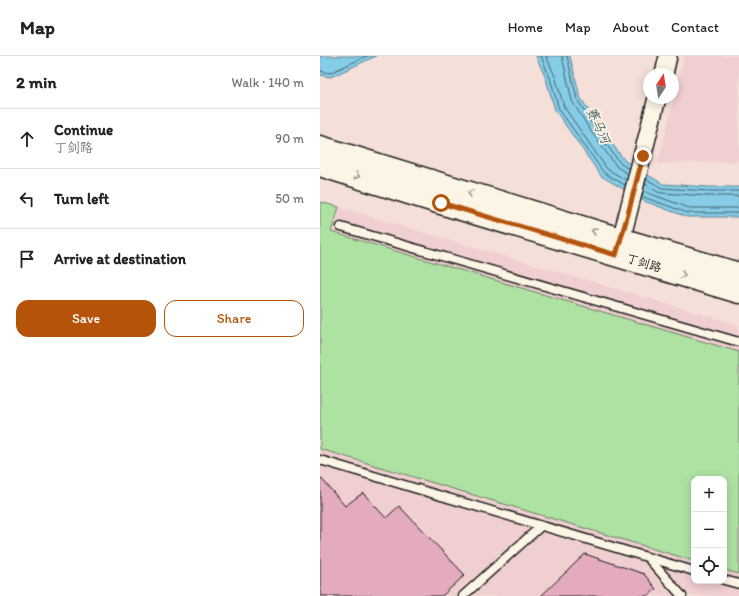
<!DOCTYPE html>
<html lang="en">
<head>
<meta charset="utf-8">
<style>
  :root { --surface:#fff; --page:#f6f6f6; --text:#222; --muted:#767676; --line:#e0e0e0; --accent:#b45309 }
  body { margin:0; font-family:Itim,"LXGW WenKai TC",sans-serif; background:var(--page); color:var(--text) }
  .controls { position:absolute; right:12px; bottom:12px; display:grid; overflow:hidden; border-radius:8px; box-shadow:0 2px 10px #0003 }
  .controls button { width:36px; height:36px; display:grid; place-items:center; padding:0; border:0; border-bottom:1px solid var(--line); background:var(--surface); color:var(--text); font:20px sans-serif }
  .compass { position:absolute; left:323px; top:12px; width:36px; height:36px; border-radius:50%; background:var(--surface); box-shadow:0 2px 10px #0003; rotate:12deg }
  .stop { position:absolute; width:12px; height:12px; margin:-9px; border:3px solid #b45309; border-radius:50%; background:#fff }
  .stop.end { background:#b45309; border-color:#fff; box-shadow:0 1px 4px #0008 }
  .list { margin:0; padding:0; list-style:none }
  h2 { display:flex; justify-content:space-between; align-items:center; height:52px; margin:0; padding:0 16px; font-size:17px }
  h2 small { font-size:13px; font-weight:400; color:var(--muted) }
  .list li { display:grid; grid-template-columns:26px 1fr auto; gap:12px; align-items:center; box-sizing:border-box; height:60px; padding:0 16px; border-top:1px solid var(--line) }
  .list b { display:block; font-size:15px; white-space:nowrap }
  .list p { margin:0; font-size:13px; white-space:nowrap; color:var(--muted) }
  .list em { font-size:13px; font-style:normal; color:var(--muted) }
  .actions { display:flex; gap:8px; padding:12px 16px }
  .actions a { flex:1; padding:9px 0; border:1px solid var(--accent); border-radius:12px; text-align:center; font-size:14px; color:var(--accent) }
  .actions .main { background:var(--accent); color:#fff }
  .icon { flex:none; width:22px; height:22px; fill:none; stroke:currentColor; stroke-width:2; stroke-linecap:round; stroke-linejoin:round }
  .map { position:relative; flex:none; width:419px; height:540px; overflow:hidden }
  header { display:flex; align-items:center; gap:24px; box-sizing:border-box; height:56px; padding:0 20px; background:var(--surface); border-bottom:1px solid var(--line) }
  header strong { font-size:19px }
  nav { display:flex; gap:22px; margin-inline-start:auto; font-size:14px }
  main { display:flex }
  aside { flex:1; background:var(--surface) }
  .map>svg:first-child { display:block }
  .built { fill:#f0cfd1; fill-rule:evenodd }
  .green { fill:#aee2a3; stroke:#657f60 }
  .water { fill:#85cce7; stroke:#5b8696 }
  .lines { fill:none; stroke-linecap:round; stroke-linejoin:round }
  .shore { stroke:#46626d; stroke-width:1 }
  .building { fill:#e4abbe; stroke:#1c1c1c }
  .service-casing { stroke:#1c1c1c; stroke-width:11 }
  .minor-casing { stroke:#1c1c1c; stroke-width:20 }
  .secondary-casing { stroke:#1c1c1c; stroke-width:25 }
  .service { stroke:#fcf5e5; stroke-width:8 }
  .minor { stroke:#fcf5e5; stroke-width:17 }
  .secondary { stroke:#fcf5e5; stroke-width:22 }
  .oneway { stroke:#97938b }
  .route { stroke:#b45309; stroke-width:5 }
  .labels { text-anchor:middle; stroke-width:3.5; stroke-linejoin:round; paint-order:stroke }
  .street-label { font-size:12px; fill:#1c1c1c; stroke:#fcf5e5 }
  .water-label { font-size:13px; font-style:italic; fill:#415a63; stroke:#fcf5e5 }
</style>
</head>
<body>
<header>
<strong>Map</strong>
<nav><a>Home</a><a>Map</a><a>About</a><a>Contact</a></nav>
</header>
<main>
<aside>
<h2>2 min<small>Walk · 140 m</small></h2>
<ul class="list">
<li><svg class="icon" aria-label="ahead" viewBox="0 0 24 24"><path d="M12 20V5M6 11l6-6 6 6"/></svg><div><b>Continue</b><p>丁剑路</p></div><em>90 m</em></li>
<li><svg class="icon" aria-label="left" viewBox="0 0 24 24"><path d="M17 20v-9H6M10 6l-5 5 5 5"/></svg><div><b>Turn left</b></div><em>50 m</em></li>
<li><svg class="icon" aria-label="arrive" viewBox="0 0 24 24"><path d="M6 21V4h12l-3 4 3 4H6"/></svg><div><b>Arrive at destination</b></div></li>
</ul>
<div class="actions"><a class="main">Save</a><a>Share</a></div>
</aside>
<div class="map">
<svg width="419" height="540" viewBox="0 0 419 540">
  <rect width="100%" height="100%" fill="#f5dfd9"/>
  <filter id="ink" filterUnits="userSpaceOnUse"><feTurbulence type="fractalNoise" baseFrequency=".025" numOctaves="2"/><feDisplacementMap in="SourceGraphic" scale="8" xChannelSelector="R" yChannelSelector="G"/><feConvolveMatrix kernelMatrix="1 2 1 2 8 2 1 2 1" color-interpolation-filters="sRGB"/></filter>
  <g filter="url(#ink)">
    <g class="built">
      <polygon points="364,0 419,0 419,105 338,108"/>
      <path d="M0,146L419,269V540H0ZM374,423H404V525H374Z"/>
    </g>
    <polygon class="green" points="0,146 19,151 11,176 419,296 419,518 404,514 404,423 374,423 374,505 0,393"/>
    <g class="water">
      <polygon points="0,0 56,0 11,21 0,19"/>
      <polygon points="216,0 250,0 260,41 280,72 305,105 343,128 389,131 419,131 419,161 367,161 324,145 281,120 235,54 226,23"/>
    </g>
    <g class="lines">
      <g class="shore">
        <polyline points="221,0 230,22 239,53 284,117 305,129"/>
        <polyline points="226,0 235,20 244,51 287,113 306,124"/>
        <polyline points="242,0 252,45 272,77 297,111 308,118"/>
        <polyline points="247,0 257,43 276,75 301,108 309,113"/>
        <polyline points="0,15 10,17 47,0"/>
        <polyline points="326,123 342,132 389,135 419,135"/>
        <polyline points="325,128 338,136 342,137 389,140 419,140"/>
        <polyline points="323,134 328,137 369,152 419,152"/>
        <polyline points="322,140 326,142 368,157 419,157"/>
      </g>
    </g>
    <g class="building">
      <polygon points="0,421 25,450 43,437 66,462 79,450 145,519 122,540 0,540"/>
      <polygon points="265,498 324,518 336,533 328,540 221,540"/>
    </g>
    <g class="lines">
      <defs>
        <g id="service">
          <polyline points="21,171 419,286"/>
          <polyline points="0,404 374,515"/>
          <polyline points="328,502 362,540"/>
          <polyline points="404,524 419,528"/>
          <polyline points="143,540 221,470"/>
        </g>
        <g id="minor">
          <polyline points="344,18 348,0"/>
          <polyline points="298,195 308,157 337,42"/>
        </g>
        <g id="secondary">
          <polyline points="0,91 300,183 419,218"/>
          <polyline points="0,109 121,147 419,236"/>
        </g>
      </defs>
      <use href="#service" class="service-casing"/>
      <use href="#minor" class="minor-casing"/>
      <use href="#secondary" class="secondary-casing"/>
      <use href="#service" class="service"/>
      <use href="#minor" class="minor"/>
      <use href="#secondary" class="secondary"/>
    </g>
    <defs><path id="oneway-chevron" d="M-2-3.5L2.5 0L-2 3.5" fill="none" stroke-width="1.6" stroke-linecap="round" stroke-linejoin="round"/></defs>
    <g class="oneway">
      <use href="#oneway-chevron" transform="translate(37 120) rotate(18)"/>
      <use href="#oneway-chevron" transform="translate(150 137) rotate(-163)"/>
      <use href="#oneway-chevron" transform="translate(274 175) rotate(-163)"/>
      <use href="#oneway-chevron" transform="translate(363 219) rotate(17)"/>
    </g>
  </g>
  <g class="lines" filter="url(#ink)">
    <polyline class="route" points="121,147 296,199 308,158 323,100"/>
  </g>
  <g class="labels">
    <g class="street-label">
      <text transform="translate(324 207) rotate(17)" y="4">丁剑路</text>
    </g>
    <g class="water-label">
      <text transform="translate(279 69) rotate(65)" y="5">赛马河</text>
    </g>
  </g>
</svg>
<div class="controls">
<button>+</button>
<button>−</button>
<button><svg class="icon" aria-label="locate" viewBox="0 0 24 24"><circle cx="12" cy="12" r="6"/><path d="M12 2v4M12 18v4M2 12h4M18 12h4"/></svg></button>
</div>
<svg class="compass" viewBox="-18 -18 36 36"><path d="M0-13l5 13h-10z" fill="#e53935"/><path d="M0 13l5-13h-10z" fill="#767676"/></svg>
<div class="stop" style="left:121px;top:147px"></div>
<div class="stop end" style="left:323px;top:100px"></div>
</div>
</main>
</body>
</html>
